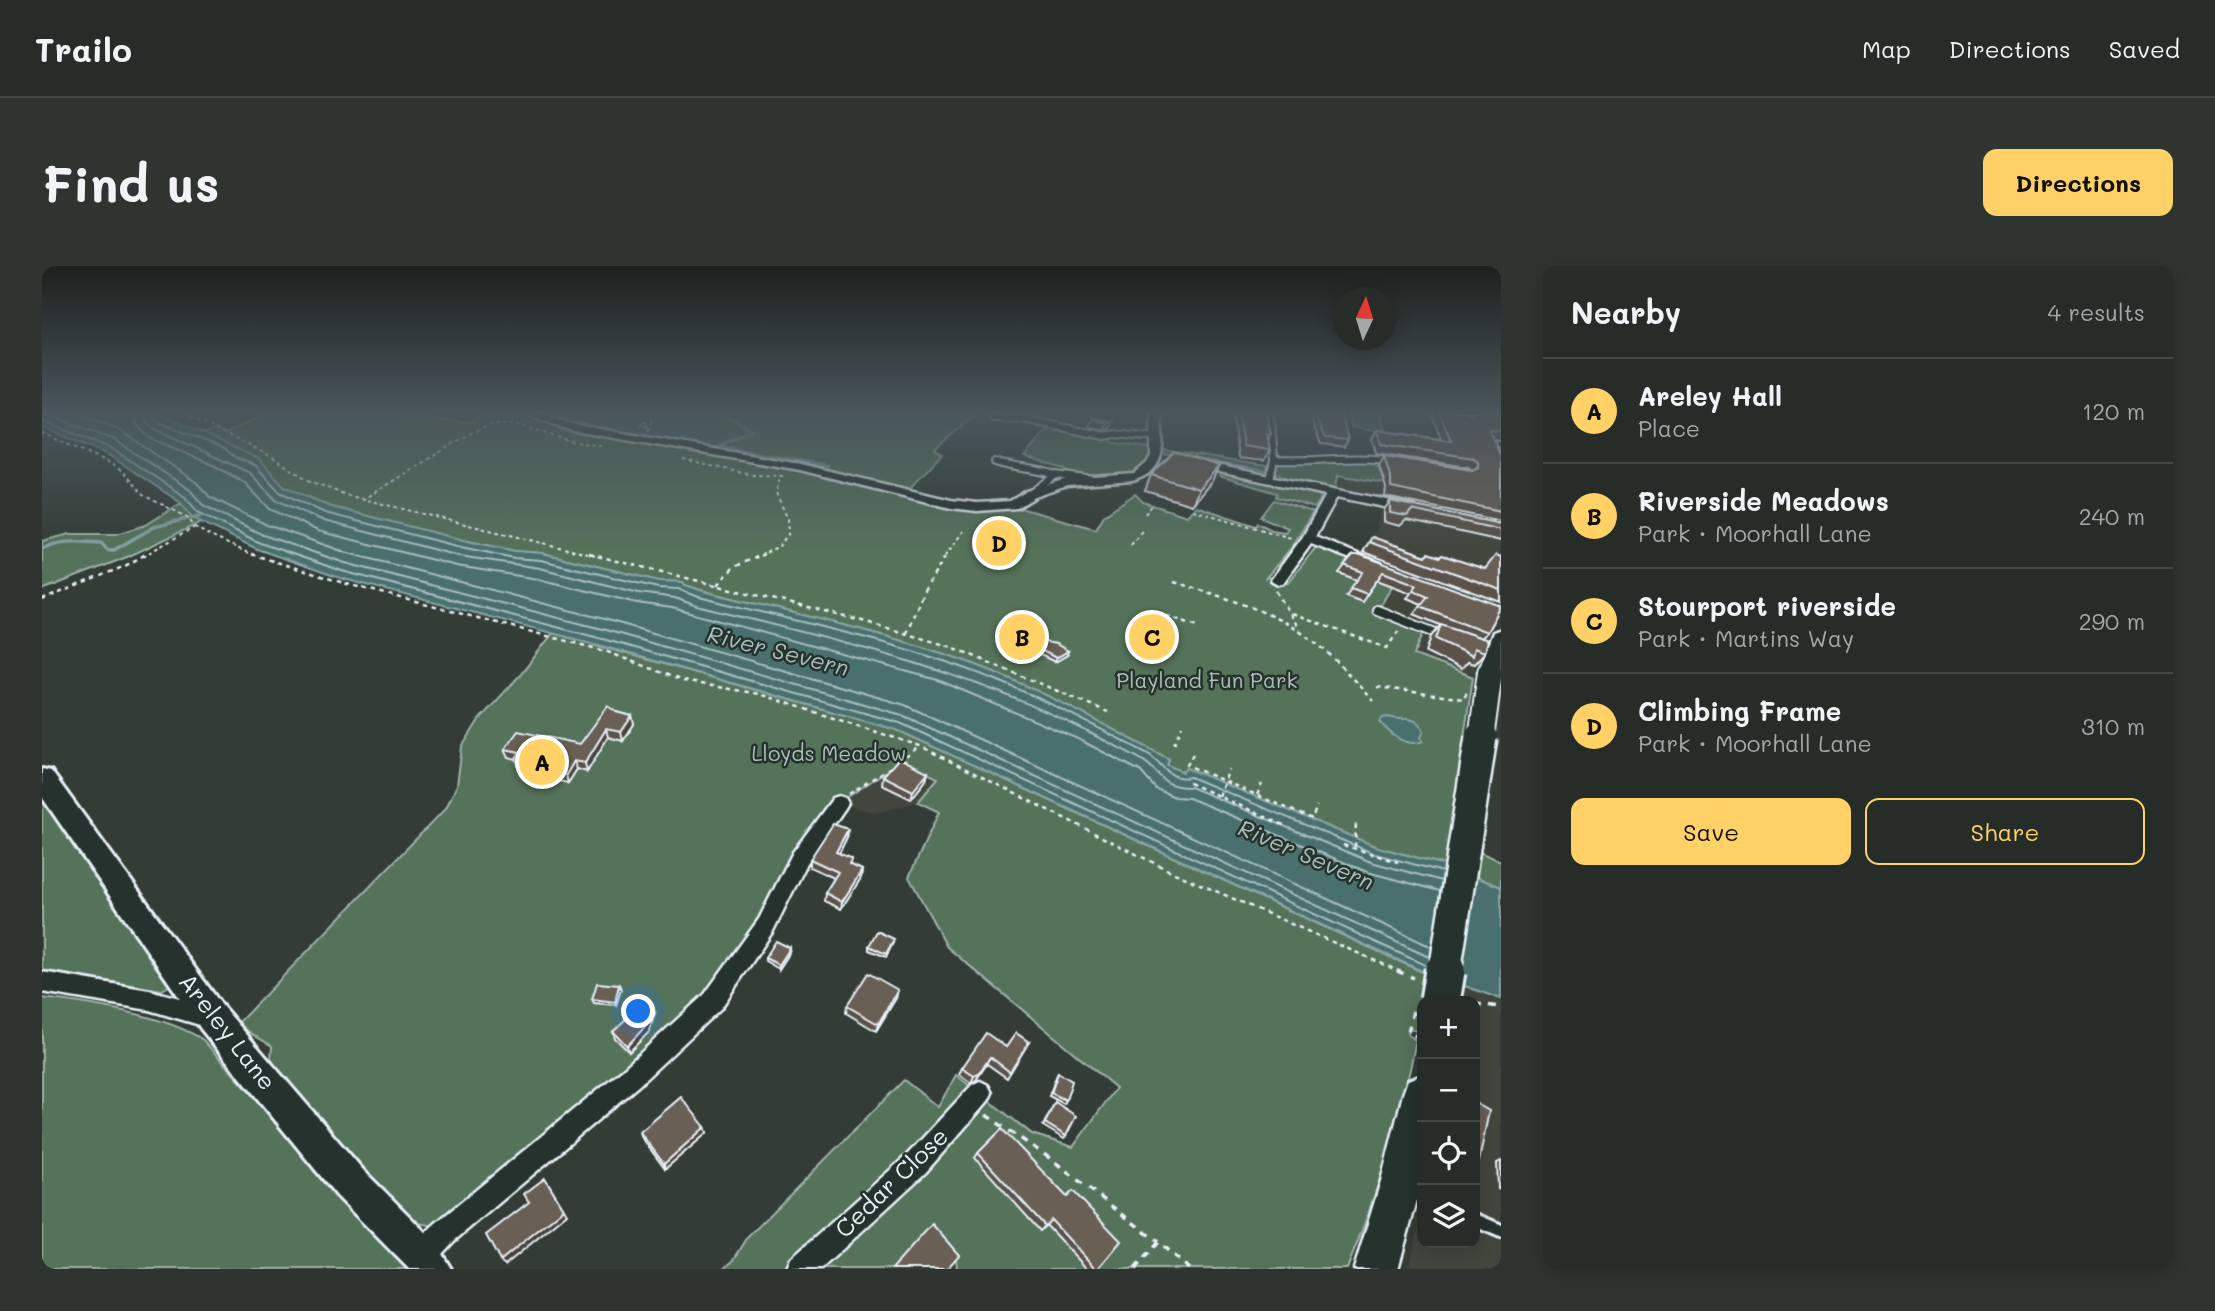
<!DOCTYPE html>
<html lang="en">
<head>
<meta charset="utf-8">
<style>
  :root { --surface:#262d28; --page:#2e3530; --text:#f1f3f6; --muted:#a4a8a8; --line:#424945; --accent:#ffd166 }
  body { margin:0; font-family:Mali,sans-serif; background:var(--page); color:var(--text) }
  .controls { position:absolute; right:21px; bottom:21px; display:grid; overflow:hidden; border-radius:14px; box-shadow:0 4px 18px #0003 }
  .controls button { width:63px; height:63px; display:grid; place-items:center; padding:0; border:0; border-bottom:2px solid var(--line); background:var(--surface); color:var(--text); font:35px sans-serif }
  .compass { position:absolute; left:1291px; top:21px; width:63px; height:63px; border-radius:50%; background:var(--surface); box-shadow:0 4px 18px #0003; rotate:4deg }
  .you { position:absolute; left:597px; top:746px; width:24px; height:24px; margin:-18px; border:5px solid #fff; border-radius:50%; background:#1a73e8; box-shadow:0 0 0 10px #1a73e833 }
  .badge { display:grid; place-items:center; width:46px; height:46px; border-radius:50%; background:var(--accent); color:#111; font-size:23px; font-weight:700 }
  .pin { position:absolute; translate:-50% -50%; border:4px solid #fff; box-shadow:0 2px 7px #0006 }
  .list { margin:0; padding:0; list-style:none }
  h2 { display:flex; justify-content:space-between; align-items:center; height:91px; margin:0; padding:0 28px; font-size:30px }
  h2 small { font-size:23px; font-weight:400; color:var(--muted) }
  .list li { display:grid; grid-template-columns:46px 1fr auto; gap:21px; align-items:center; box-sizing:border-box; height:105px; padding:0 28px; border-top:2px solid var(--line) }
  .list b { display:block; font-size:26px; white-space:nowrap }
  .list p { margin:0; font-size:23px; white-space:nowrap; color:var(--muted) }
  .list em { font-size:23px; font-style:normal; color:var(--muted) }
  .actions { display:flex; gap:14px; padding:21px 28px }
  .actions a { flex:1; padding:16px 0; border:2px solid var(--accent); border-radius:14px; text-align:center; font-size:24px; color:var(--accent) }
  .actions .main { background:var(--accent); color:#111 }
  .icon { flex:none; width:38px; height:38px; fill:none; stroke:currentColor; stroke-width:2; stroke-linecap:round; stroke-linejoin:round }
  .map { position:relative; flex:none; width:1459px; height:1003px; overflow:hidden; border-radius:14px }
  header { display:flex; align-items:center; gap:42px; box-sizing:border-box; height:98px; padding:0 35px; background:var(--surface); border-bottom:2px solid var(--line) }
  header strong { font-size:33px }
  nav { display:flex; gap:38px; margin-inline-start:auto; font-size:24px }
  .intro { display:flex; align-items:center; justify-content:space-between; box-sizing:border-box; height:168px; padding:0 42px }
  h1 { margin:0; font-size:49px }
  .button { padding:18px 32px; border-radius:14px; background:var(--accent); color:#111; font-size:24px; font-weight:700 }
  main { display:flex; gap:42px; padding:0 42px }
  aside { flex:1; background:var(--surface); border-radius:14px; box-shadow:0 4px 18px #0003 }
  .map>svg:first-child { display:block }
  .built { fill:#43463e }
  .green { fill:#54725a; stroke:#9eb2a9; stroke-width:2 }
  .water { fill:#4a706e; stroke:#89a4a5; stroke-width:2 }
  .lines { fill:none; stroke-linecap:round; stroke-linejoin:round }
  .shore { stroke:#a9bdc1; stroke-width:2 }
  .stream { stroke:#89a4a5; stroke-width:3.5 }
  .lane-far2-casing { stroke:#e8f1f8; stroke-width:10 }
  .lane-far1-casing { stroke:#e8f1f8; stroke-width:12 }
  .lane-casing { stroke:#e8f1f8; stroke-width:18 }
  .street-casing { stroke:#e8f1f8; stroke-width:5 }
  .secondary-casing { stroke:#e8f1f8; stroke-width:6 }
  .primary-casing { stroke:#e8f1f8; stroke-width:5 }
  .path-far2 { stroke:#e8f1f8; stroke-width:2; stroke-dasharray:3.5 3.5; stroke-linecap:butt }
  .path-far1 { stroke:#e8f1f8; stroke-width:2.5; stroke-dasharray:4.5 4.5; stroke-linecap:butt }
  .path { stroke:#e8f1f8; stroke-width:3.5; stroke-dasharray:7 7; stroke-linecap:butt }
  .lane-far2 { stroke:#26332d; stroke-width:6 }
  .lane-far1 { stroke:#26332d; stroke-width:8 }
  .lane { stroke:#26332d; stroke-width:12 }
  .street { fill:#26332d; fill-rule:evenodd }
  .secondary { fill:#26332d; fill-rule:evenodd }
  .primary { fill:#26332d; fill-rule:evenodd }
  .primary-bridge-far2-casing { stroke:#e8f1f8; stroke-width:28; stroke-linecap:butt }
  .primary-bridge-far1-casing { stroke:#e8f1f8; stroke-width:36; stroke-linecap:butt }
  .primary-bridge-casing { stroke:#e8f1f8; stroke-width:45; stroke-linecap:butt }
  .primary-bridge-far2 { stroke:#26332d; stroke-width:24 }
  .primary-bridge-far1 { stroke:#26332d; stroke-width:31 }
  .primary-bridge { stroke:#26332d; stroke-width:39 }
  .wall { fill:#5a5148; stroke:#e8f1f8; stroke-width:2 }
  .shaded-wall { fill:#4a423b; stroke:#e8f1f8; stroke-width:2 }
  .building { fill:#695e54; stroke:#e8f1f8; stroke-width:2 }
  .labels { text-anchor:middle; stroke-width:5; stroke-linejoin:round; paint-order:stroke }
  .park-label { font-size:21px; fill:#adbeb9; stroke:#26332d }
  .water-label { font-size:23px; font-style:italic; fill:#a9bdc1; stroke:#26332d }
  .near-street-label { font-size:24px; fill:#e8f1f8; stroke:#26332d }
</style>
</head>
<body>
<header>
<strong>Trailo</strong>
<nav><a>Map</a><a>Directions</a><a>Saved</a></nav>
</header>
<div class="intro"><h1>Find us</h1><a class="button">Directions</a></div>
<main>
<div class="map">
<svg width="1459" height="1003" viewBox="0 0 1459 1003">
  <rect width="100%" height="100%" fill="#333c35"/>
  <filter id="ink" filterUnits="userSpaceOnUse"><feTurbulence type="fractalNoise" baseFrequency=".0143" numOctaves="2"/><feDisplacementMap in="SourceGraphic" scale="14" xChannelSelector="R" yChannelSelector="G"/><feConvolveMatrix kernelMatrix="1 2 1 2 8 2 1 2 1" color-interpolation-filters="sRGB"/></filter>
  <g filter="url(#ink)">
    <g class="built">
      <polygon points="1318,191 1459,213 1459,258 1294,222 1295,209"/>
      <polygon points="1340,241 1459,267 1458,340 1318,289 1333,266"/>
      <polygon points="1357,308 1438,374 1431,411 1372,389 1335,344"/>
      <polygon points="859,494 896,512 876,536 834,547 797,537"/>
      <polygon points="1419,719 1459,733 1459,1003 1366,1003 1380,950 1380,977 1433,977 1433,735 1416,735"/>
    </g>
    <g class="green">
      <path d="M229,145H336L366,152L427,156L445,145H926L934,148L893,183L900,188L864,226L924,243L967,239L1054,263L1062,249L1093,228L1101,236L1145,250L1154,240L1214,260L1216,257L1230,264L1243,266L1246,262L1219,251L1232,234L1271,246L1250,281L1223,313L1226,311L1246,317L1274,281L1357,308L1336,344L1383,363L1372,389L1431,411L1403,599L1335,581L1144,502L1141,506L1125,499L1127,493C1061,459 996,421 926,396C839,365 748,347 658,324L643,319L641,316L617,315L500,287L473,285L421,274L286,240L242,220L217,193L161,168L172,164L183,168Z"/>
      <polygon points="1306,145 1339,148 1344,167 1309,161"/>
      <polygon points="1009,159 1070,172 1069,176 1230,201 1232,194 1318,191 1337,201 1342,217 1296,209 1294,222 1242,211 1236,207 1116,187 1096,210 1037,216 989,228 1010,211 1031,209 1022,203 982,191"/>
      <polygon points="1178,207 1274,226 1279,232 1273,242 1234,231 1235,227 1177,210"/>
      <polygon points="139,237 151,252 160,256 85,291 0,324 0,275 28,268 75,268 104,259"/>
      <path d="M511,367L855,464L1387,709L1376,766L1367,762L1366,769L1374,774C1359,852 1335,929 1305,1003H915L914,993L851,1003H681L691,995L706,971L862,814L896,841L914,809L990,868L1031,881L1074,822L905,681L867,611L897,546L876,536L896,512L859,495L797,537L671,735L403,966L388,959L369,956L339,931L240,811L229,793L230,780C218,772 207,768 196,757L404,542L415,519L420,481L437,454L479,408Z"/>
      <polygon points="0,532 9,543 127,720 120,724 0,704"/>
      <polygon points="1437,586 1459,595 1459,621 1434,611"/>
      <path d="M0,732C45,737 124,749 161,774L366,1003H5L0,997Z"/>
    </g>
    <g class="water">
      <path d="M0,145H107L129,152L217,193L242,220L286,240L421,274L473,285L500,287L617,315L641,316L643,319L658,324C748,347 839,365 926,396C996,421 1061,459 1127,493L1125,499L1141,506L1144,502L1335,581L1403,599L1459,621V733L1380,705L855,464L556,379L298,312L215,283L151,252L139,237L65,188L0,161Z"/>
      <path d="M1346,451C1360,456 1374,447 1382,465L1379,471L1381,475C1364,482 1348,468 1338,456L1340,452Z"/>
    </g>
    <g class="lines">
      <g class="shore">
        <polyline points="32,145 79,165 154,216 168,231 225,259 306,287 562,353 863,439 1390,681"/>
        <polyline points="92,145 95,159 106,171 173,200 202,216 228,243 276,265 415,300 496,313 595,337 630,342 896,414 1036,473 1098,505 1114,523 1133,531 1147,532 1325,606 1398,625"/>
        <path d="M102,145L104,155L111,162L208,207L234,234L282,255L417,290L498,302L597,327L633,332L655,340C789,373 925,403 1048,467C1065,476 1083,484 1100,494C1121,507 1116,521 1148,521L1329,596L1400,615"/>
        <path d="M111,145L115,155L183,183L194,192L213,199L238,226L283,247L419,281L472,292L499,294L616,322L636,323L657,331C746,353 838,372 925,403C988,425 1049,458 1108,489C1122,500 1128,515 1148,511L1333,588L1401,606"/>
        <polyline points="0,146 73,174 148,224 161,239 221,269 303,297 560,363 860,449 1387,691"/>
        <polyline points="0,155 69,182 143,231 156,246 218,277 300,305 557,372 858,457 1383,699"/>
      </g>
      <g class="stream">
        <polyline points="676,145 710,164 676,180 786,200"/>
        <path d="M0,283C19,273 38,276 59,277L66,284H72L112,261L157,250"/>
      </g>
      <defs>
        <g id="lane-far2">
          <polyline points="1228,145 1232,194 1228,213"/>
          <polyline points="951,152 980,153 1063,170 1074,168 1115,172"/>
          <path d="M1232,194C1273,196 1313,189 1353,195"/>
          <path d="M953,196C973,203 994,202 1014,209"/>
          <polyline points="990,227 1014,209 1053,214"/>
        </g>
        <polyline id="lane-far1" points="1335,344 1401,370"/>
        <polyline id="lane" points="1433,954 1459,965"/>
        <g id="street">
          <path d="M476,145H492L529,158L758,198L909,234L935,237L968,235L985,225L1024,213L1092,208L1105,197L1109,190V145H1119C1120,177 1128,204 1090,215L1025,220L993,231L975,242L935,245L909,242L758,204L527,164Z"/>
          <polygon points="1154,195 1370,239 1376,243 1370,247 1295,231 1273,271 1339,297 1332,301 1327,300 1269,278 1241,317 1236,318 1229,314 1260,272 1284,229 1150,200 1148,198"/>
          <polygon points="797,530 803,532 806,537 803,542 765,597 731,665 679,742 597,819 412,975 390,999 380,1003 370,999 366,989 370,979 394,957 581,803 663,728 717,653 751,586 791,532"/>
          <polygon points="0,706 107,724 168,740 176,743 179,751 176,759 168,762 107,744 0,726"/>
          <polygon points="938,815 946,819 950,827 946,835 883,907 779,1003 745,1003 749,993 865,889 930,819"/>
        </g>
        <polygon id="secondary" points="0,503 9,505 181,741 321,904 393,976 409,1003 367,1003 295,930 159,763 0,531"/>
        <g id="primary">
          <polygon points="1459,363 1459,408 1448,414 1439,412 1436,406 1451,366"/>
          <polygon points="1380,809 1380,916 1356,1003 1312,1003 1339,915 1361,828 1366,814"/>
        </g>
      </defs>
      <use href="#lane-far2" class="lane-far2-casing"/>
      <use href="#lane-far1" class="lane-far1-casing"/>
      <use href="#lane" class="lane-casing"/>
      <use href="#street" class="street-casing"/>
      <use href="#secondary" class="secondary-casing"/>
      <use href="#primary" class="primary-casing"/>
      <g class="path-far2">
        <polyline points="146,145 147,150 230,191 268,215 304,229 554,290"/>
        <polygon points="601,156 609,156 608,160 599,160"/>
        <polyline points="606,165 608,160"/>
        <polyline points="0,167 66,196 81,206 101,229 145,251 153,261 168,270 213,290"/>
        <polyline points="641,194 711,209 741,210"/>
        <polyline points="320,234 429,167 449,159 477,159 528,175 559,180"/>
        <polyline points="1151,244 1249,272"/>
        <polyline points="1103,248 1112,237"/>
        <polyline points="1089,279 1100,265"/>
        <polyline points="101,290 153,261"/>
        <polyline points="718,290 737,280 747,267 746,253 734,227 738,211"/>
        <polyline points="903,290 923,263"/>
      </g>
      <g class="path-far1">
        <polyline points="209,288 305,318 563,385 641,415 717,428 878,480 1128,605 1359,706"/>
        <polyline points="547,288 824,356 910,381 1066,446"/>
        <path d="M1132,316C1178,330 1226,343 1266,371C1291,388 1310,413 1331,435"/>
        <polyline points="676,319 692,301 722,288"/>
        <polyline points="1234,325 1258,364"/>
        <polyline points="0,334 83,300 104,288"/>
        <polyline points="1116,347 1156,360"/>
        <polyline points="1250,348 1345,382 1357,364"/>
        <polyline points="864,367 882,325 905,288"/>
        <polyline points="1335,421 1422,433 1425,425"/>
        <polyline points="1132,478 1140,460"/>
        <polyline points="1151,488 1145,499 1270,553 1275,540"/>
        <polyline points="857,496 877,481"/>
        <polyline points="1147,517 1242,559"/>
        <polyline points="807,528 852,499"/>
        <polyline points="1215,529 1220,518"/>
        <polyline points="1177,530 1187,503"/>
        <polyline points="1301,579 1356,596"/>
        <polyline points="1313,581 1314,556"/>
      </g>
      <g class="path">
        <polyline points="1355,705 1372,712"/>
        <polyline points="1433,738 1459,741"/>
        <polyline points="1371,745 1366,766 1380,773"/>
        <polyline points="944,849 1009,893 1116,976"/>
        <polyline points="1093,1003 1116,976 1147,1003"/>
      </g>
      <use href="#lane-far2" class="lane-far2"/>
      <use href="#lane-far1" class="lane-far1"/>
      <use href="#lane" class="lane"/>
      <use href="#street" class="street"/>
      <use href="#secondary" class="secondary"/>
      <use href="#primary" class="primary"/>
      <defs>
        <polyline id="primary-bridge-far2" points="1439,473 1448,406"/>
        <polyline id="primary-bridge-far1" points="1403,706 1439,471"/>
        <polyline id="primary-bridge" points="1398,735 1403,705"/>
      </defs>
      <use href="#primary-bridge-far2" class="primary-bridge-far2-casing"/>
      <use href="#primary-bridge-far1" class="primary-bridge-far1-casing"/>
      <use href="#primary-bridge" class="primary-bridge-casing"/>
      <use href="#primary-bridge-far2" class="primary-bridge-far2"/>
      <use href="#primary-bridge-far1" class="primary-bridge-far1"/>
      <use href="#primary-bridge" class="primary-bridge"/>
    </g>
    <g class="wall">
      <polygon points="1190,145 1224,145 1229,168 1226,174 1228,184 1222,195 1196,192"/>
      <polygon points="1269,145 1298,145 1306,174 1302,181 1279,178 1270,157 1271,154"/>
      <polygon points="1394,145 1459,145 1459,175 1452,174 1459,190 1459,255 1343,231 1344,222 1337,199 1342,190 1429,203 1426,201 1334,187 1330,173 1335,164 1399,173 1391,151"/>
      <polygon points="1050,153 1070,155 1068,163 1063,164 1047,161"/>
      <polygon points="1177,200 1170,215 1150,239 1103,225 1109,209"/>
      <polygon points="1348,235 1459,258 1459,275 1364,254 1358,260 1342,256 1342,244"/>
      <polygon points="1330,271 1384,290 1398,291 1443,303 1459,291 1459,336 1321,286"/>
      <polygon points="1311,289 1459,340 1445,366 1440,372 1443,386 1432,398 1425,396 1419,403 1384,386 1389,371 1398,359 1372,348 1380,338 1365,332 1369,327 1335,314 1320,336 1304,330 1315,314 1297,307"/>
      <polygon points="982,372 1025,389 1013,396 979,380"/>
      <polygon points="575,446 590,450 592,458 581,475 566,471 545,506 535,503 526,517 490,509 488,503 477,501 474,493 467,491 463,483 538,478"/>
      <polygon points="886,506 884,514 869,533 840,519 841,510"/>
      <polygon points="805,571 797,587 809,599 820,604 819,612 799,643 782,635 783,627 792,612 768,601 768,593"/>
      <polygon points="851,677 844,691 827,684 827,680"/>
      <polygon points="748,686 737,703 723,695 723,692"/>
      <polygon points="577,719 579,723 574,739 552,737 550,733"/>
      <polygon points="854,732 834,765 804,747 805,740"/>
      <polygon points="613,747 607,766 587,786 573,772 571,765"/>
      <polygon points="987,776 965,812 945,798 934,814 929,817 917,808 920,802 964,781"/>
      <polygon points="1016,807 1024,834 1022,838 1007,830 1014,811"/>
      <polygon points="1013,836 1024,870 1022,873 1001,860"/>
      <polygon points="663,861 665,867 623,903 600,872 598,866"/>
      <polygon points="960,863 1056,1003 1045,1003 1004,959 998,965 933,892 936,887"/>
      <polygon points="1459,895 1459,924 1456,923 1455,897"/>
    </g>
    <g class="shaded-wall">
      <polygon points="1070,155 1068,163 1063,164 1066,157"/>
      <polygon points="1177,200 1170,215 1150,239 1157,223"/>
      <polygon points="1026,385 1025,389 1013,396 1014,392"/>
      <polygon points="590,450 592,458 581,475 579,466"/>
      <polygon points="564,463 566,471 545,506 543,497"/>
      <polygon points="532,495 535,503 526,517 524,509"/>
      <polygon points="886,506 884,514 869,533 871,525"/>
      <polygon points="806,563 805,571 794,594 794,586"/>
      <polygon points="820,604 819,612 799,643 800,636"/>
      <polygon points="748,682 748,686 737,703 737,699"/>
      <polygon points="577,719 579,723 574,739 573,736"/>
      <polygon points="856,724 854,732 834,765 836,758"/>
      <polygon points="611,740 613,747 607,766 587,786 585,780"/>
      <polygon points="948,791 934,814 929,817 932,810"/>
      <polygon points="663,861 665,867 623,903 622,898"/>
      <polygon points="503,912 525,948 463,999 458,995"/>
    </g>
    <g class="building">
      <polygon points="1196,145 1224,145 1229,168 1225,167 1228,184 1201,180"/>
      <polygon points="1274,145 1298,145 1306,174 1283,172 1273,151 1275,151"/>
      <polygon points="1397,145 1420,145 1430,147 1429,145 1459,145 1459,165 1447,164 1459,190 1459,245 1349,222 1349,213 1342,190 1430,204 1436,201 1436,195 1432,192 1339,178 1335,164 1409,175"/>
      <polygon points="1051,151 1070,155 1066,157 1050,153"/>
      <polygon points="1132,186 1177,200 1157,223 1109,209"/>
      <polygon points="1348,235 1459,258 1459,264 1370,244 1365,250 1348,247"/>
      <polygon points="1330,271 1384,290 1386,287 1398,291 1400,289 1443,303 1454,289 1459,291 1459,324 1327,276"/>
      <polygon points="1311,289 1319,289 1459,340 1445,366 1378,340 1386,330 1371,324 1375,319 1341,306 1325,328 1309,322 1321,306 1302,299"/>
      <polygon points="1399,358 1446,374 1443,386 1432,382 1430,390 1394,373"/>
      <polygon points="982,372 1014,378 1026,385 1014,392 981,375"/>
      <polygon points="566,440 575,446 590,450 579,466 564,463 543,497 532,495 524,509 487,501 490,496 474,492 478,486 463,483 476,465 538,478"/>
      <polygon points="857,492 886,506 871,525 841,510"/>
      <polygon points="791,558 806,563 794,586 810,593 807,598 820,604 800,636 783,627 796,606 768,593"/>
      <polygon points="835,665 852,673 844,688 827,680"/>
      <polygon points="734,675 748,682 737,699 723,692"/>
      <polygon points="826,707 856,724 836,758 805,740"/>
      <polygon points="555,717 577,719 573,736 550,733"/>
      <polygon points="600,738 611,740 605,759 585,780 571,765"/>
      <polygon points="944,767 964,781 974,767 987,776 968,806 948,791 937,808 932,810 920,802"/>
      <polygon points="1016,807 1030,815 1024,834 1009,827"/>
      <polygon points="639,831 663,861 622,898 598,866"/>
      <polygon points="1013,836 1034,850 1024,870 1003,857"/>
      <polygon points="1433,837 1447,845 1437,895 1433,892"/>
      <polygon points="960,863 1025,931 1031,925 1079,975 1056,1003 1054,1003 1009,954 1003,960 936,887"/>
      <polygon points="503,912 522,943 458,995 444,969 487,936 482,928"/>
      <polygon points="890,958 917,989 905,1003 850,1003"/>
    </g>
  </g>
  <linearGradient id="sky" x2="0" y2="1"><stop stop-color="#1c211d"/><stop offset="0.51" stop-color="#4a565c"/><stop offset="1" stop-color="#4a565c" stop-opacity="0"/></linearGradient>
  <rect width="1459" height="286" fill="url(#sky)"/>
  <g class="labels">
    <g class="park-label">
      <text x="1165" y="422">Playland Fun Park</text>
      <text x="787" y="495">Lloyds Meadow</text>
    </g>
    <g class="water-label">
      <text transform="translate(736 385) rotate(14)" y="8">River Severn</text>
      <text transform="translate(1264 589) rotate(23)" y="8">River Severn</text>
    </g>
    <g class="near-street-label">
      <text transform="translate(185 766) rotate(52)" y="8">Areley Lane</text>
      <text transform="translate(850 917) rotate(-44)" y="8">Cedar Close</text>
    </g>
  </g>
</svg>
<div class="controls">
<button>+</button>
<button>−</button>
<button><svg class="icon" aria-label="locate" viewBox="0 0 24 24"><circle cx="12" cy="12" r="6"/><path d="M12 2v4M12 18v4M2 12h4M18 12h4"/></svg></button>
<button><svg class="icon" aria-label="layers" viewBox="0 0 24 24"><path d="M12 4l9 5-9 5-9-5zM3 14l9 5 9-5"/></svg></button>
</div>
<svg class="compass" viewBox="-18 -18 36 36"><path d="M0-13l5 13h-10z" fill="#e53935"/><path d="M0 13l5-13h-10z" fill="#a4a8a8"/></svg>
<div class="you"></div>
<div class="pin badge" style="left:500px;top:496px">A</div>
<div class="pin badge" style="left:980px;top:371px">B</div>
<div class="pin badge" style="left:1110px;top:371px">C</div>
<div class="pin badge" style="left:957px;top:277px">D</div>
</div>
<aside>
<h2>Nearby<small>4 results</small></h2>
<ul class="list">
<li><span class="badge">A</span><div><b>Areley Hall</b><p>Place</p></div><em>120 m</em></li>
<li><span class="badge">B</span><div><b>Riverside Meadows</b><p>Park · Moorhall Lane</p></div><em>240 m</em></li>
<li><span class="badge">C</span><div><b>Stourport riverside</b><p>Park · Martins Way</p></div><em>290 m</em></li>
<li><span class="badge">D</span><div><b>Climbing Frame</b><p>Park · Moorhall Lane</p></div><em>310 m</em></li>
</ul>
<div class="actions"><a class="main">Save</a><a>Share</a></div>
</aside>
</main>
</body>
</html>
